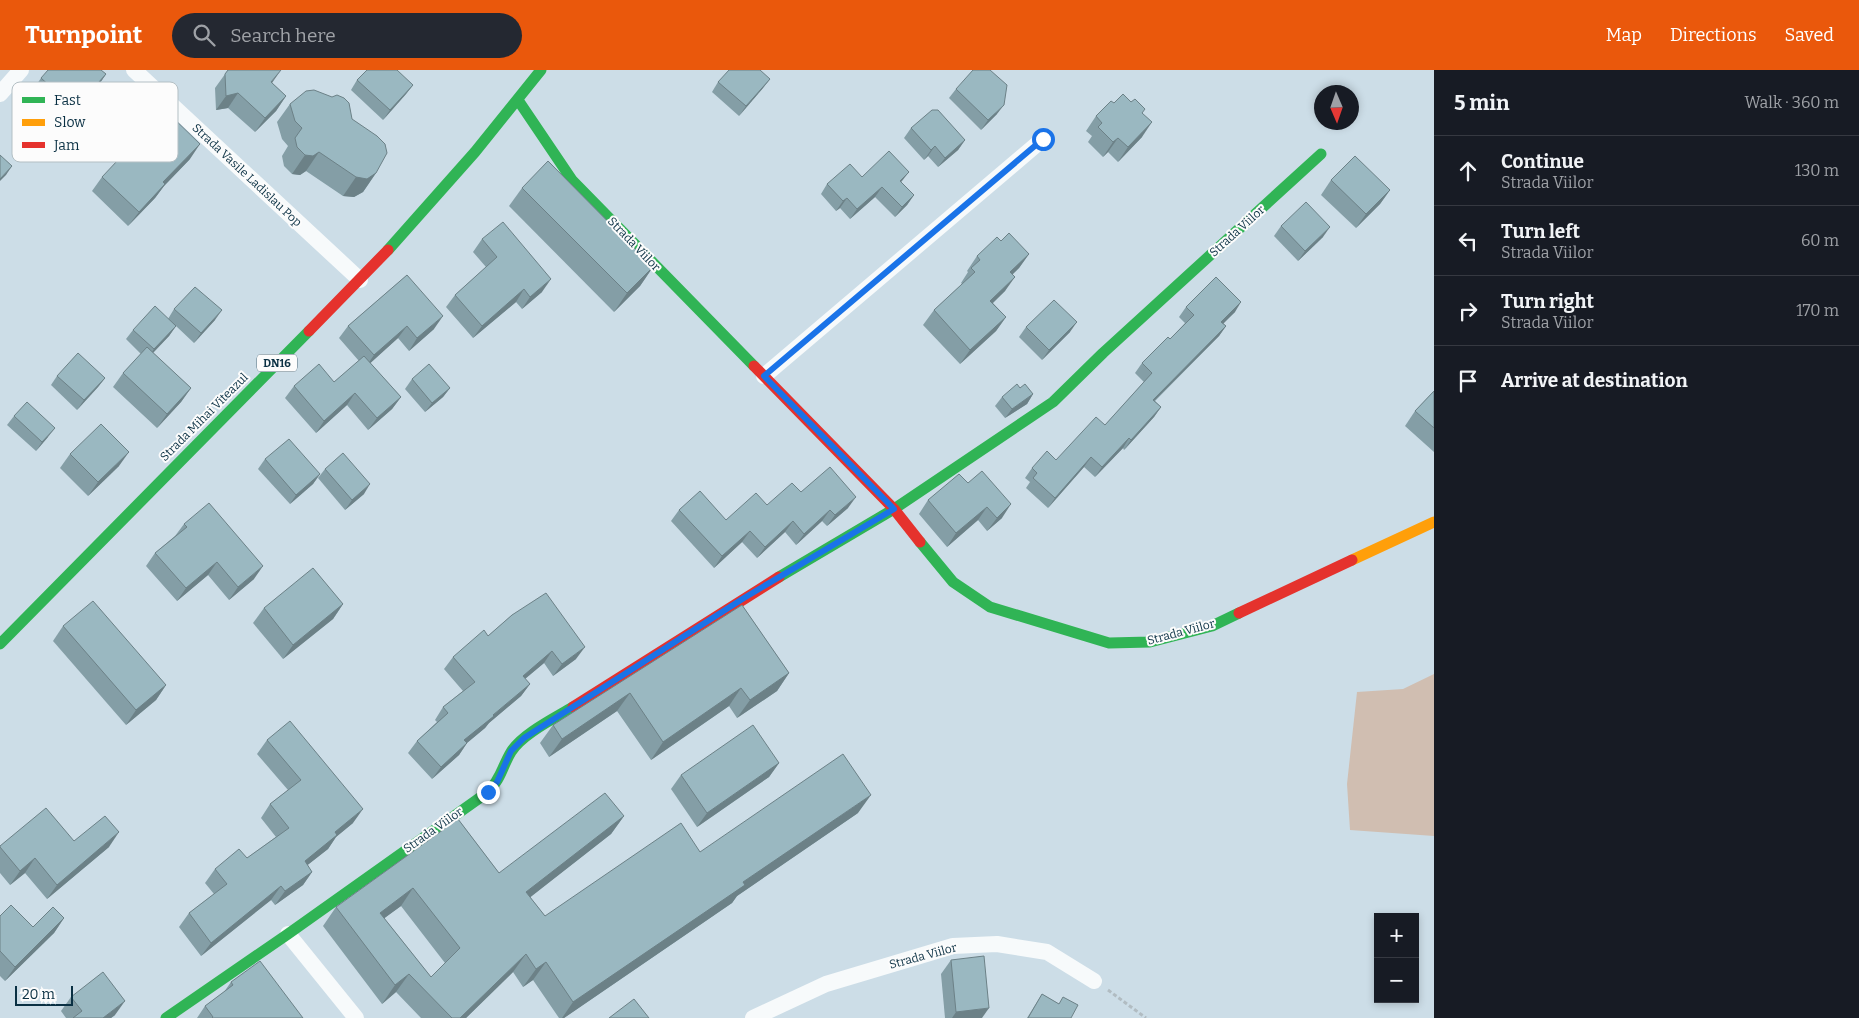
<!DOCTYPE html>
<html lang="en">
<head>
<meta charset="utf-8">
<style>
  :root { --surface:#171b24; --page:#242831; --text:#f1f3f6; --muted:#9ea1a6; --line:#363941; --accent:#ea580c }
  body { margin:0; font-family:Bitter,serif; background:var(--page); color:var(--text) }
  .controls { position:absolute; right:15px; bottom:15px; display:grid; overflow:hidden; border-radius:0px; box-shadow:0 2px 8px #0003 }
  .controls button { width:45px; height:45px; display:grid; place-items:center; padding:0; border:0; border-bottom:1px solid var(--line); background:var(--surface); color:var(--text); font:25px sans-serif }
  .compass { position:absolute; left:1314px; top:15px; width:45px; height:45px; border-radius:50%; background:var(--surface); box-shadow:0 2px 8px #0003; rotate:178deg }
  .scale { position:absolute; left:15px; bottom:12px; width:58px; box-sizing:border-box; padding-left:5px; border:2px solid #0a3043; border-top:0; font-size:14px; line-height:18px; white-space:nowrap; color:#0a3043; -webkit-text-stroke:4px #fcfcfc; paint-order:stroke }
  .stop { position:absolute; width:15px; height:15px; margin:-11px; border:4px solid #1a73e8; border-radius:50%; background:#fff }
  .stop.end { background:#1a73e8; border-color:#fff; box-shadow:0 1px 5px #0008 }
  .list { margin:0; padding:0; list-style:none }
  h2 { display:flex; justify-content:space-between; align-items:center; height:65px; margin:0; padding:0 20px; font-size:21px }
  h2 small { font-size:16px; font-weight:400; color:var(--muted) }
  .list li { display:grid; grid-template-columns:32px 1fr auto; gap:15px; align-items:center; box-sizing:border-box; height:70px; padding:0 20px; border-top:1px solid var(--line) }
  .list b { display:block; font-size:19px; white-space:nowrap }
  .list p { margin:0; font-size:16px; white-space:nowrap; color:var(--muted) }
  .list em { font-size:16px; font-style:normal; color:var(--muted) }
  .icon { flex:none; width:28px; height:28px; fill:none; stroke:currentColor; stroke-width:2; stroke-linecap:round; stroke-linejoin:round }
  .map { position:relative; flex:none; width:1434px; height:948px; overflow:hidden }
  header { display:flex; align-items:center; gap:30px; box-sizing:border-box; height:70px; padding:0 25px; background:var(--accent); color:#fff }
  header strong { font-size:24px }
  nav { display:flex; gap:28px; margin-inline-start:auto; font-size:18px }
  .search { width:350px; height:45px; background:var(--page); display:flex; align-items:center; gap:12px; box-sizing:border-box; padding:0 18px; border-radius:28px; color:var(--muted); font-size:19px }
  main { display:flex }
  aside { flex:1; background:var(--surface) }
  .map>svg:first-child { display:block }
  .green { fill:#d0beb1 }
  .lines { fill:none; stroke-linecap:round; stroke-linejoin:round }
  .path { stroke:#b1bcc2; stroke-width:3; stroke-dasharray:4 2.5; stroke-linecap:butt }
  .street { stroke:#f7fafb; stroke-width:16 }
  .fast { stroke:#30b455; stroke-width:11 }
  .slow { stroke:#ff9f0a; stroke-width:11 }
  .jam { stroke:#e5322d; stroke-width:11 }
  .wall { fill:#849ea6; fill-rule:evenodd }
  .shaded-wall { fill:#6c8187 }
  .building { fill:#9ab8c1; stroke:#6c8187; fill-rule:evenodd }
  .route { stroke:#1a73e8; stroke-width:6 }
  .labels { text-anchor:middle; stroke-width:4; stroke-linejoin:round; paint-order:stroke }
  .shield { fill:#fcfcfc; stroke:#536d7a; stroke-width:1 }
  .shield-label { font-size:11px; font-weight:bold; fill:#0a3043 }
  .street-label { font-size:12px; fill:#0a3043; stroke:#fcfcfc }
  .key { fill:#fcfcfc; stroke:#b3bfc4; stroke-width:1 }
  .key-label { font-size:14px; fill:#0a3043 }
</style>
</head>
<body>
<header>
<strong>Turnpoint</strong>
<div class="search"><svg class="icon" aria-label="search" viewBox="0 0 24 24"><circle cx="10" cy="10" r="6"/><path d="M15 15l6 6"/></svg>Search here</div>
<nav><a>Map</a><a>Directions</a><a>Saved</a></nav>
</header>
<main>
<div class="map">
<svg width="1434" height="948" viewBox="0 0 1434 948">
  <rect width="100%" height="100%" fill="#ccdde7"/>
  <polygon class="green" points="1434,604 1434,766 1350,760 1347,714 1357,622 1403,619"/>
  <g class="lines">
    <polyline class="path" points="1108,920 1146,948"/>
    <g class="street">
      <polyline points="134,0 360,210"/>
      <polyline points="0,24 21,0"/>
      <polyline points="764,306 1043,69"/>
      <polyline points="288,864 356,948"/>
      <polyline points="753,948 826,914 953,876 997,874 1047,882 1094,911"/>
    </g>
    <g class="fast">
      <polyline points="518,30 572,110 754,296"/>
      <polyline points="388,180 475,82 541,0"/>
      <polyline points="920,472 953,512 990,537 1109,573 1150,572 1212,556 1239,543"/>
      <polyline points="779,507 894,439 1053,332 1103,283 1321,84"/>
      <polyline points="0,574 309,261"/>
      <path d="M166,948L288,864L488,722C501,709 502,697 511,682C522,664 555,648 573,637"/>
    </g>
    <polyline class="slow" points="1352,490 1434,452"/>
    <g class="jam">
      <polyline points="309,261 388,180"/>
      <polyline points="754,296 894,439 920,472"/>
      <polyline points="1239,543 1352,490"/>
      <polyline points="573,637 779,507"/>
    </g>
  </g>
  <g class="wall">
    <polygon points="228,0 272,13 286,26 276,41 255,62 228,38 216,40 215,18"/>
    <polygon points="106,4 96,19 65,53 31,23 41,8"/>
    <polygon points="770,9 763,18 739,46 712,22 718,12"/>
    <polygon points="357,10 413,15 406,24 383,50 351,20"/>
    <polygon points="956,19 997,44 981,60 949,28"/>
    <polygon points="1114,33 1143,43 1142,67 1118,92 1108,82 1103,87 1088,72 1092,66 1086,61 1096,46"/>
    <polygon points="290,34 352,49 376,103 363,122 354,127 343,126 306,101 300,105 292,104 284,96 282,86 288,76 282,69 277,52"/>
    <polygon points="911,58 965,70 958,80 938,97 928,86 924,90 904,68"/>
    <polygon points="190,89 164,116 155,128 128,156 92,121 102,107"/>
    <polygon points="862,107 901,112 914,125 907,135 895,147 875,127 850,149 840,138 836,141 821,124 827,114"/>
    <polygon points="1331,110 1390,120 1380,134 1356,158 1321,125"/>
    <polygon points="522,118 653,197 640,216 614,242 509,136"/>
    <polygon points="1281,156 1323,167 1298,191 1274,166"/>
    <polygon points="482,169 542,222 522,239 516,232 473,268 446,237 455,225 486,197 473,182"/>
    <polygon points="1001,171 1029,184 1019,198 1013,204 1005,221 993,233 1006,247 996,261 960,294 923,255 934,240 962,214 961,213 968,202 967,201 977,186"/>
    <polygon points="407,205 434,259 409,281 398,268 370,293 401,327 392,339 368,360 347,335 316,363 285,328 294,316 334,312 359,291 339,268 348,256"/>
    <polygon points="1186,237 1235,242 1223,253 1226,256 1219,266 1155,331 1161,337 1154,347 1124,380 1123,378 1095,407 1084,397 1048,438 1026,418 1030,412 1025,408 1032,398 1056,390 1105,355 1144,312 1135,303 1142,293 1170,269 1185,253 1179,247"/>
    <polygon points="174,239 215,250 194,273 176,256 169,266 153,283 191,318 181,332 157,358 113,317 123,303 141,284 126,269 133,260 168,249"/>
    <polygon points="1026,257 1070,262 1042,290 1019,267"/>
    <polygon points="57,306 105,308 98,317 77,340 51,315"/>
    <polygon points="412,309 450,318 443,327 425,342 405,319"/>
    <polygon points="1020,318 1033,324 1027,334 1005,348 995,336 1002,327"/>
    <polygon points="1434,321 1434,382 1405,356 1415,341"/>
    <polygon points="14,346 48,367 36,381 7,355"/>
    <polygon points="70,384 119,396 88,426 60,398"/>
    <polygon points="265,389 320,404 313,414 290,434 258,399"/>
    <polygon points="325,399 364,424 345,440 318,408"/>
    <polygon points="968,413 1002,448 987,461 978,450 947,477 919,444 928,430"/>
    <polygon points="801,422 848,438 827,456 822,451 796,475 785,462 757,488 742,472 714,498 671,451 679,440 726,450"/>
    <polygon points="184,454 254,509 229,530 208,505 177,531 146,496 155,483 175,466"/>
    <polygon points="343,534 333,549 283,589 253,553 264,538"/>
    <polygon points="742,535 789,603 777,621 737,648 729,636 651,690 617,641 549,687 540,673 553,655"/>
    <polygon points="512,545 576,589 553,606 544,593 525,609 530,614 521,626 489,653 485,658 467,673 459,685 432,709 408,683 417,671 437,652 435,650 443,637 463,621 444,599 453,587 488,566"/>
    <polygon points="63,556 166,615 156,630 126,655 53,571"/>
    <polygon points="267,670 353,753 336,767 328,779 307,795 312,802 303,815 275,835 271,830 201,886 179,857 189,843 214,824 205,813 215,799 247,788 276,767 261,748 270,734 288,720 257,684"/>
    <polygon points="779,693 769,707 697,757 671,719 681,705"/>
    <path d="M858,743L737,826L732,833L564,948H559L533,910L523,917L513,902L466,948H421L396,922L382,934L323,856L336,837L458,749L499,803L624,746L611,764L530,827L545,846L700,782ZM401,836L445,893L431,907L384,848Z"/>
    <polygon points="74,771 109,777 47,829 25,803 10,815 0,803 0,776"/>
    <polygon points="0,846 33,857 64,848 54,863 5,911 0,906"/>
    <polygon points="951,890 982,948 945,948 941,904"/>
    <polygon points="231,912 303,948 197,948 205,936 224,922"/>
    <polygon points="1042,924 1059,934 1071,948 1027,948"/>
    <polygon points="71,927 115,945 111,948 66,948 61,941"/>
  </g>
  <g class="shaded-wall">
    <polygon points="281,0 272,13 271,12"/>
    <polygon points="106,4 96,19 65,53 75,39"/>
    <polygon points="770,9 763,18 739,46 746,36"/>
    <polygon points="413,15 406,24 383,50 390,40"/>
    <polygon points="238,23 228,38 216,40 226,26"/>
    <polygon points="286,26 276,41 255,62 265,48"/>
    <polygon points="1004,35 997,44 981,60 988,50"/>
    <polygon points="1152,52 1142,67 1118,92 1128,77"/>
    <polygon points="1118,68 1108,82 1103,87 1113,72"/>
    <polygon points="965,70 958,80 938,97 945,88"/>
    <polygon points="200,74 190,89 164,116 155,128 128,156 139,142 163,112"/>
    <polygon points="935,76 928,86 924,90 931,80"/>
    <polygon points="319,82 306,101 300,105 292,104 305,85"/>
    <polygon points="12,96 6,105 0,111 0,109"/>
    <polygon points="909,102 902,111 893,121 900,111"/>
    <polygon points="376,103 363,122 354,127 343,126 356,107"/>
    <polygon points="882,117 875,127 850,149 857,139"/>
    <polygon points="1390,120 1380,134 1356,158 1366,144"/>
    <polygon points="914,125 907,135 895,147 902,137"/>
    <polygon points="847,128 840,138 836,141 843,131"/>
    <polygon points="1330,157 1323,167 1298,191 1305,181"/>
    <polygon points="1029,184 1019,198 1000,216 1010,202"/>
    <polygon points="653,197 640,216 614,242 627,223"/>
    <polygon points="1015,207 1005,221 980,245 990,231"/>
    <polygon points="551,209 542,222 522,239 530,227"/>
    <polygon points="524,219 516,232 473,268 482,256"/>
    <polygon points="1241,232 1235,242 1215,262 1221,252"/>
    <polygon points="222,240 215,250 194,273 201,263"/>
    <polygon points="443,246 434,259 409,281 417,268"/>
    <polygon points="1006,247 996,261 960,294 970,280"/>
    <polygon points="1077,252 1070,262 1042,290 1049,280"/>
    <polygon points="176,256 169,266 147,289 154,279"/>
    <polygon points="407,256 398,268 365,298 374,285"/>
    <polygon points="1226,256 1219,266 1146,339 1153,330"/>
    <polygon points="105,308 98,317 77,340 84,330"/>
    <polygon points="191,318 181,332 157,358 167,344"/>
    <polygon points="450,318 443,327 425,342 432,333"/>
    <polygon points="355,323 347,335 316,363 324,351"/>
    <polygon points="1033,324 1027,334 1005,348 1012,339"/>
    <polygon points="401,327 392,339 368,360 377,348"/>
    <polygon points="1161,337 1154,347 1124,380 1131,370"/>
    <polygon points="55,358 48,367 36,381 42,372"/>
    <polygon points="1129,368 1123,378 1095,407 1102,397"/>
    <polygon points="129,382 119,396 88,426 98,412"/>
    <polygon points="1091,387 1084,397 1048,438 1055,428"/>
    <polygon points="320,404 313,414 290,434 296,425"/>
    <polygon points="370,414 364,424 345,440 352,430"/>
    <polygon points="856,427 848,438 827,456 835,445"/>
    <polygon points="1011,434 1002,448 987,461 997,448"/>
    <polygon points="987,437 978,450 947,477 956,463"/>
    <polygon points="830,440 822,451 796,475 804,464"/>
    <polygon points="793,451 785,462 757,488 765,477"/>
    <polygon points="750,461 742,472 714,498 722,486"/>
    <polygon points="217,492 208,505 177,531 186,518"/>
    <polygon points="263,496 254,509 229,530 238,517"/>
    <polygon points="343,534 333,549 283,589 293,575"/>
    <polygon points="585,577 576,589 553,606 562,594"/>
    <polygon points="552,581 544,593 514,618 523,606"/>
    <polygon points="789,603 777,621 737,648 750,630"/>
    <polygon points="530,614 521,626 489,653 485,658 456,682 464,670"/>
    <polygon points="166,615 156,630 126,655 136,640"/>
    <polygon points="741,618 729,636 651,690 663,672"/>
    <polygon points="630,623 617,641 549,687 562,669"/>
    <polygon points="467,673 459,685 432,709 441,697"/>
    <polygon points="779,693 769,707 697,757 707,743"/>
    <polygon points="871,725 858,743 737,826 732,833 564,948 562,948 573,932 743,812"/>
    <polygon points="363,739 353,753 336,767 328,779 295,805 305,791 335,762"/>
    <polygon points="624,746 611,764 514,840 526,822"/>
    <polygon points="119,762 109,777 47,829 57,815"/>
    <polygon points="35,788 25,803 10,815 20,801"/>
    <polygon points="312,802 303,815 275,835 285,821"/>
    <polygon points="281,816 271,830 201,886 211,873"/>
    <polygon points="413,818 401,836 367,861 380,843"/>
    <polygon points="64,848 54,863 5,911 15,897"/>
    <polygon points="526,884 513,902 466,948 460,948"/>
    <polygon points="546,892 533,910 523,917 536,899"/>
    <polygon points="409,904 396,922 382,934 395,915"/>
    <polygon points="125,931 115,945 111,948 103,948"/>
    <polygon points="989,938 982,948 952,948 956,942"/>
  </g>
  <g class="building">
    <polygon points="48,0 101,0 106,4 75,39 41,8"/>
    <polygon points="228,0 281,0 271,12 286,26 265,48 238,23 226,26 225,4"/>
    <polygon points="367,0 397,0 413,15 390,40 357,10"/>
    <polygon points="729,0 760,0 770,9 746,36 718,12"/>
    <polygon points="973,0 990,0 1007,15 1004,35 988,50 956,19"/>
    <polygon points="314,20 332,27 337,25 344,28 349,33 352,49 377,66 385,74 387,83 376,103 367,109 356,107 319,82 313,86 305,85 297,77 295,68 302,58 295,51 290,34 306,21"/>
    <polygon points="1123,24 1131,32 1135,29 1145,39 1142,43 1152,52 1128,77 1118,68 1113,72 1098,57 1102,53 1096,46 1111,31 1114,33"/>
    <polygon points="165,40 200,74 163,112 165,114 139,142 102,107"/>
    <polygon points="932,40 938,40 965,70 945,88 935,76 931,80 911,58"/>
    <polygon points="889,81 909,102 900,111 914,125 902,137 882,117 857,139 847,128 843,131 827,114 850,94 862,107"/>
    <polygon points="0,85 12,96 0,109"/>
    <polygon points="1355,86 1390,120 1366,144 1331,110"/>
    <polygon points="548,91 653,197 627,223 522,118"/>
    <polygon points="1306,132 1330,157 1305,181 1281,156"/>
    <polygon points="503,152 551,209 530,227 524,219 482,256 455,225 497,187 482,169"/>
    <polygon points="1009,163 1029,184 1010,202 1015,207 990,231 1006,247 970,280 934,240 975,202 971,198 980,190 977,186 997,167 1001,171"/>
    <polygon points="407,205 443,246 417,268 407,256 374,285 348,256"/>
    <polygon points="1216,207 1241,232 1221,252 1226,256 1153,330 1161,337 1131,370 1129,368 1102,397 1091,387 1055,428 1033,408 1037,403 1032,398 1047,381 1056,390 1096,347 1105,355 1152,303 1142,293 1168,267 1170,269 1194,245 1186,237"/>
    <polygon points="195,217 222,240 201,263 174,239"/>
    <polygon points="1054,230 1077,252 1049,280 1026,257"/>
    <polygon points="155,236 176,256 154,279 133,260"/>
    <polygon points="147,277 191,318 167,344 123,303"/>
    <polygon points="78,283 105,308 84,330 57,306"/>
    <polygon points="364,286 401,327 377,348 355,323 324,351 294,316 319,294 334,312"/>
    <polygon points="429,294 450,318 432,333 412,309"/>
    <polygon points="1017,314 1020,318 1025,314 1033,324 1012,339 1002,327"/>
    <polygon points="1434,321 1434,358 1415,341"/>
    <polygon points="27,332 55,358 42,372 14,346"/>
    <polygon points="101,354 129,382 98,412 70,384"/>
    <polygon points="289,369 320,404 296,425 265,389"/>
    <polygon points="343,383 370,414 352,430 325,399"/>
    <polygon points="830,397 856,427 835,445 830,440 804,464 793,451 765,477 750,461 722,486 679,440 700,421 726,450 756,423 767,435 792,413 801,422"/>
    <polygon points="982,401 1011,434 997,448 987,437 956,463 928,430 959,404 968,413"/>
    <polygon points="209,433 263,496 238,517 217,492 186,518 155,483 187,457 184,454"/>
    <polygon points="313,498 343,534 293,575 264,538"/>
    <polygon points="546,523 585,577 562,594 552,581 523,606 530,614 493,645 494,646 464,670 467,673 441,697 417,671 448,643 443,637 475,612 453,587 484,560 488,566 512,545"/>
    <polygon points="93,531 166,615 136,640 63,556"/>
    <polygon points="742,535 789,603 750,630 741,618 663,672 630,623 562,669 553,655"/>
    <polygon points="290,651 363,739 335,762 337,765 305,791 312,802 285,821 281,816 211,873 189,843 227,814 215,799 239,779 247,788 289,758 270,734 301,710 267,670"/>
    <polygon points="753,655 779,693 707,743 681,705"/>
    <path d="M843,684L871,725L743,812L745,815L573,932L546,892L536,899L526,884L460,948H452L409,904L395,915L336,837L458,749L499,803L605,723L624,746L526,822L545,846L681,753L700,782ZM413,818L460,878L431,907L380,843Z"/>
    <polygon points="46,738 74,771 105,746 119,762 57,815 35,788 20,801 0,777 0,776"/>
    <polygon points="11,835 33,857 53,837 64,848 15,897 0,881 0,846"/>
    <polygon points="984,886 989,938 956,942 951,890"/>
    <polygon points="260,891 303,948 212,948 213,947 205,936 233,915 231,912"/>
    <polygon points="103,902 125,931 103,948 73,948 82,941 71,927"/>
    <polygon points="1042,924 1059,934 1063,927 1078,935 1071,948 1028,948"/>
    <polygon points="634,929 649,948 609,948"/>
  </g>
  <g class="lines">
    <polyline class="route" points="488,722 497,712 511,681 524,668 744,528 894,439 764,306 1043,69"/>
  </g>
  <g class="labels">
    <rect class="shield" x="257" y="284.5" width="40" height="17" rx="4"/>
    <g class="shield-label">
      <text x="277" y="297">DN16</text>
    </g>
    <g class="street-label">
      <text transform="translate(247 105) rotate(43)" y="4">Strada Vasile Ladislau Pop</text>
      <text transform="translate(1237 161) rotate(-42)" y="4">Strada Viilor</text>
      <text transform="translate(634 174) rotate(46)" y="4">Strada Viilor</text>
      <text transform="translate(204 347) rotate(-45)" y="4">Strada Mihai Viteazul</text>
      <text transform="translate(1181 562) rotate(-15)" y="4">Strada Viilor</text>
      <text transform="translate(433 760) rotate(-35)" y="4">Strada Viilor</text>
      <text transform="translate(923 886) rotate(-15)" y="4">Strada Viilor</text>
    </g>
  </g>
  <rect x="12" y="12" width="166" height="80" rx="8" class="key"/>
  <rect x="22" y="27" width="23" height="6" fill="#30b455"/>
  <rect x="22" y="49" width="23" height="7" fill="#ff9f0a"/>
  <rect x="22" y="72" width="23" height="6" fill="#e5322d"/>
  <g class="key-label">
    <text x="54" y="35">Fast</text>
    <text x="54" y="57">Slow</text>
    <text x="54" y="80">Jam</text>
  </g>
</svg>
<div class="controls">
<button>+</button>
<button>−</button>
</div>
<svg class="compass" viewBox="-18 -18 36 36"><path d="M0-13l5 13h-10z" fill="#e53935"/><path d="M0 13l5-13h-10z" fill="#9ea1a6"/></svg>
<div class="scale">20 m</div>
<div class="stop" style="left:1043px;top:69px"></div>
<div class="stop end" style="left:488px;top:722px"></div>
</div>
<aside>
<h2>5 min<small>Walk · 360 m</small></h2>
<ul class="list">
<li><svg class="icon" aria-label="ahead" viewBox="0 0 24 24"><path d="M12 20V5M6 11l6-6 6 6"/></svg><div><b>Continue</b><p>Strada Viilor</p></div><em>130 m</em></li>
<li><svg class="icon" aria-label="left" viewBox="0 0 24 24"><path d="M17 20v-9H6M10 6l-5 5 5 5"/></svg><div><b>Turn left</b><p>Strada Viilor</p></div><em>60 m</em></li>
<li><svg class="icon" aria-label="right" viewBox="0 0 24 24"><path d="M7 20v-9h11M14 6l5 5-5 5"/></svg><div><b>Turn right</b><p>Strada Viilor</p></div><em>170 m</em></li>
<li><svg class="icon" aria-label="arrive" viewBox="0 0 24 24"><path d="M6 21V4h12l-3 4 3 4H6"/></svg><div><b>Arrive at destination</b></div></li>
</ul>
</aside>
</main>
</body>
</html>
